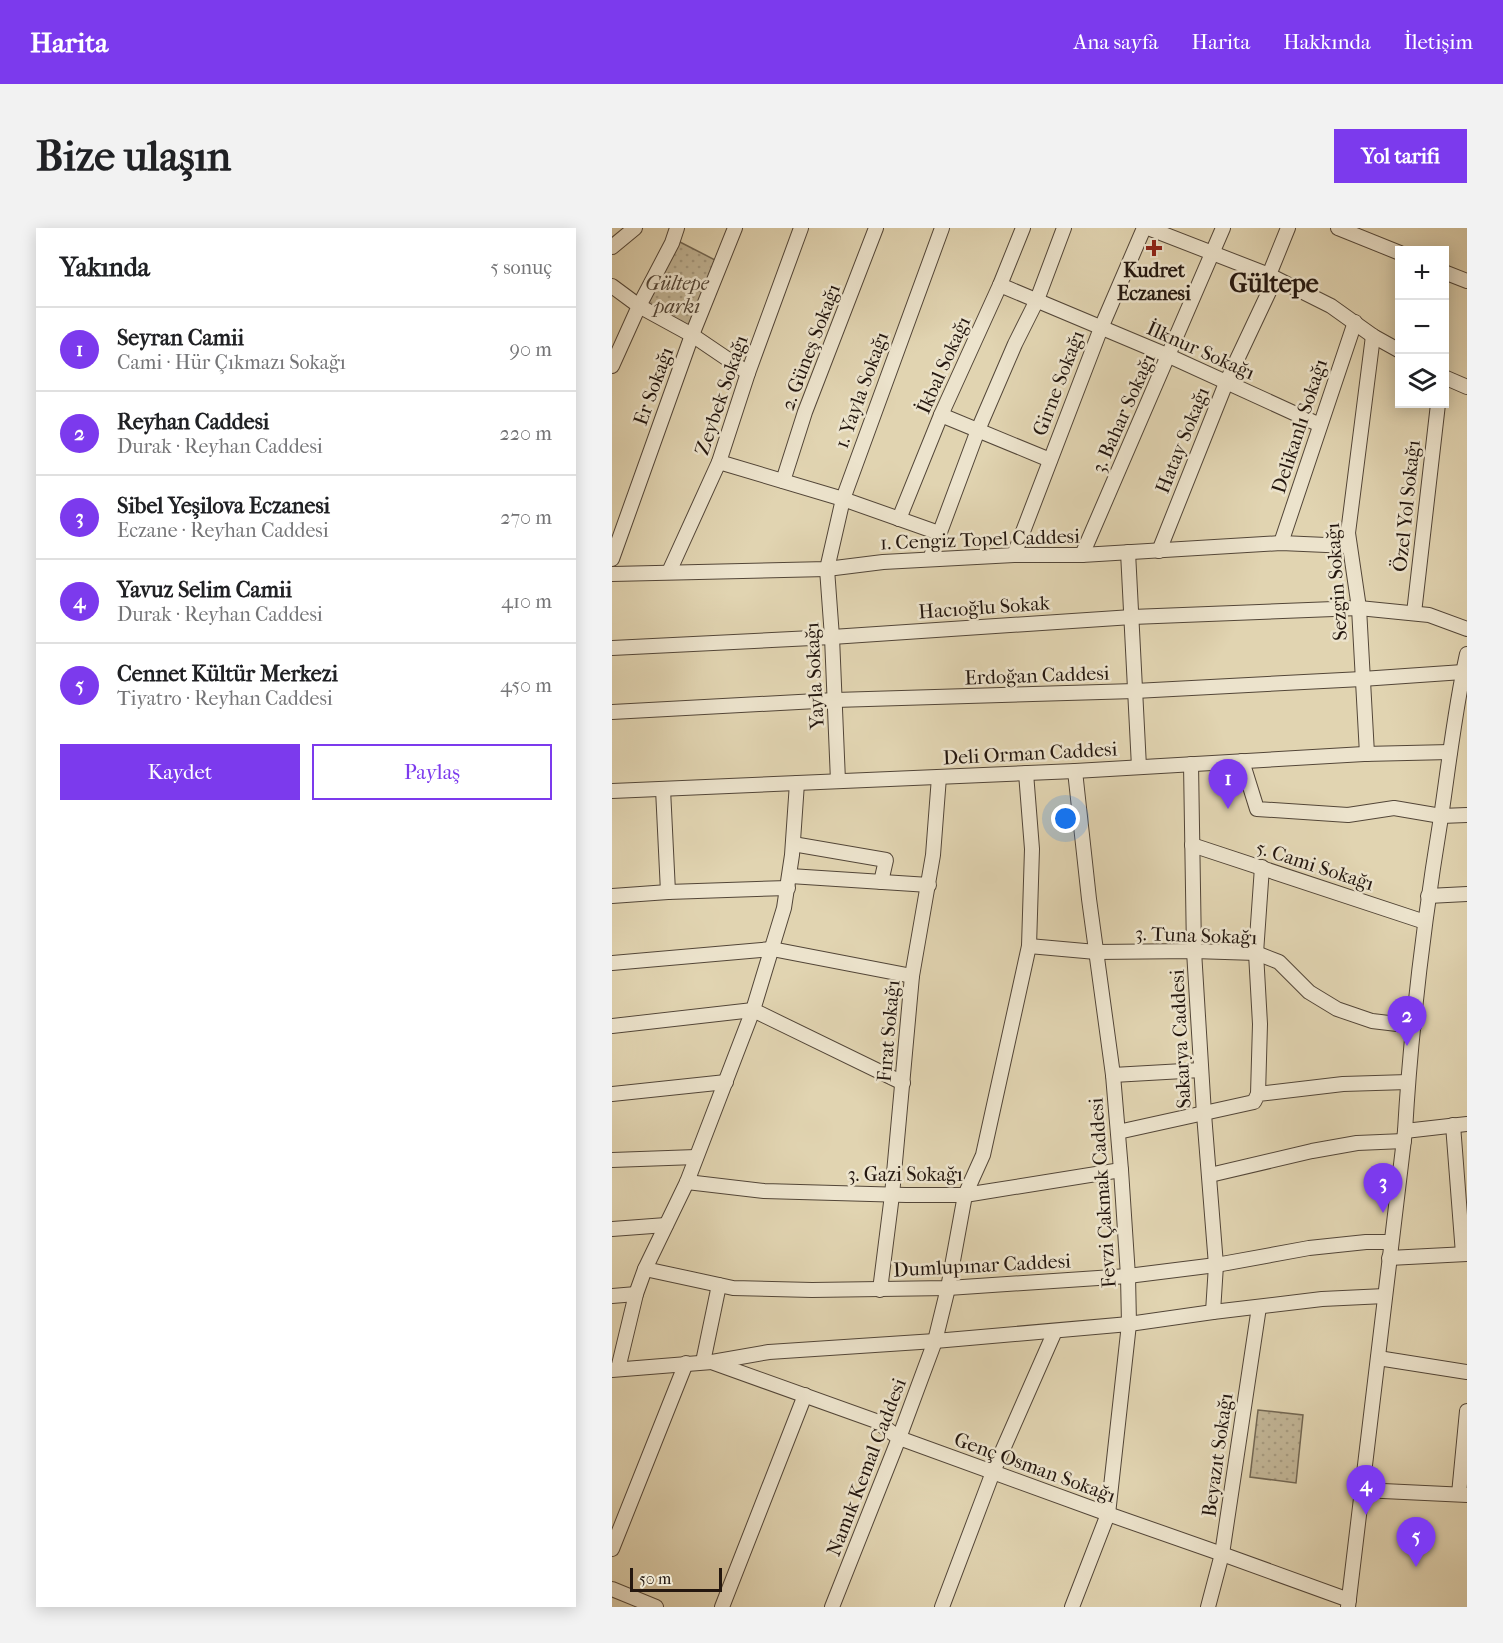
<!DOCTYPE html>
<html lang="tr">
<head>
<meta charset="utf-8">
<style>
  :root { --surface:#fff; --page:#f2f2f2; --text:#202124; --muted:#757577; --line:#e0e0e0; --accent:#7c3aed }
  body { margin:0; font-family:"IM FELL French Canon",serif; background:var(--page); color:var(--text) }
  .controls { position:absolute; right:18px; top:18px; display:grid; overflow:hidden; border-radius:0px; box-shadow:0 3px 15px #0003 }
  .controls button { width:54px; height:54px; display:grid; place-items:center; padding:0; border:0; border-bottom:2px solid var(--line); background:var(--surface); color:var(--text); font:30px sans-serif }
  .scale { position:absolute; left:18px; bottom:15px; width:92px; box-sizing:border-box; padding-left:6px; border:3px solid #24170f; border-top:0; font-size:16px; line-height:21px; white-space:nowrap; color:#24170f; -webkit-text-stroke:4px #ece3cc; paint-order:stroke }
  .you { position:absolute; left:454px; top:591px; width:21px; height:21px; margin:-15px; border:4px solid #fff; border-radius:50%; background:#1a73e8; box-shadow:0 0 0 9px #1a73e833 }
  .badge { display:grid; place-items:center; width:39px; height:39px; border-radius:50%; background:var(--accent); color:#fff; font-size:20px; font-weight:700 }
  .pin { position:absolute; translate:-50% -50px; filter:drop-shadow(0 2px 3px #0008) }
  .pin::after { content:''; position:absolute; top:32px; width:21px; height:18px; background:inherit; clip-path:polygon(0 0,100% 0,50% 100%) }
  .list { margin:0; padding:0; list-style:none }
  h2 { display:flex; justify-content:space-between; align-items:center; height:78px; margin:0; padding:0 24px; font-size:26px }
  h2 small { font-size:20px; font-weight:400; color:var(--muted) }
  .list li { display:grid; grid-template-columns:39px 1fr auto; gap:18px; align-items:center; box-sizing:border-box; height:84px; padding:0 24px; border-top:2px solid var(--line) }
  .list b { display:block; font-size:22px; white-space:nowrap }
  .list p { margin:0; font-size:20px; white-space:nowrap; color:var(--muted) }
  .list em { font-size:20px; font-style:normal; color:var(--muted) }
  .actions { display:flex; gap:12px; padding:18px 24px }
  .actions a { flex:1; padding:14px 0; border:2px solid var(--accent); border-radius:0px; text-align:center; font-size:21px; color:var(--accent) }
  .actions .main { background:var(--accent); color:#fff }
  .icon { flex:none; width:33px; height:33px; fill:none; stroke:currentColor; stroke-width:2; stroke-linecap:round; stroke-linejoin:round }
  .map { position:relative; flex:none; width:855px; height:1379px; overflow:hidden; border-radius:0px }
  header { display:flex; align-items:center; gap:36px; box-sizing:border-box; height:84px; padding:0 30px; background:var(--accent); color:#fff }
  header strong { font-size:28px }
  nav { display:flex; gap:33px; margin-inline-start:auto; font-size:21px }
  .intro { display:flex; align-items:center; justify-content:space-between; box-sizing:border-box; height:144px; padding:0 36px }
  h1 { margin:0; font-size:42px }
  .button { padding:15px 27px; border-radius:0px; background:var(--accent); color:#fff; font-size:21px; font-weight:700 }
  main { display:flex; gap:36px; padding:0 36px }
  aside { flex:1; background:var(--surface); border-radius:0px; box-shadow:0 3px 15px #0003 }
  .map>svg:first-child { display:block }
  .park { fill:url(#park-dots); stroke:#726652; stroke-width:1.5 }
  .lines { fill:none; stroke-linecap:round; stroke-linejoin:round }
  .minor-casing { stroke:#534638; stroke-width:16 }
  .minor { stroke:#ece3cc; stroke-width:14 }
  .poi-dot { fill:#8f2418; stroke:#ece3cc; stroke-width:2 }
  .labels { text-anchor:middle; stroke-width:5; stroke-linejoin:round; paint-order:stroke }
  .poi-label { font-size:20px; font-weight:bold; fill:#24170f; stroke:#ece3cc }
  .park-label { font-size:20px; font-style:italic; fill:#534637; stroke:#ece3cc }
  .street-label { font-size:20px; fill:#24170f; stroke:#ece3cc }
  .district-label { font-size:26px; font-weight:bold; fill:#24170f; stroke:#ece3cc }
</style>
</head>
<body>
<header>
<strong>Harita</strong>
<nav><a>Ana sayfa</a><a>Harita</a><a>Hakkında</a><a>İletişim</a></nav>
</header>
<div class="intro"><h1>Bize ulaşın</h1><a class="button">Yol tarifi</a></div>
<main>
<aside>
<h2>Yakında<small>5 sonuç</small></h2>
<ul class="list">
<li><span class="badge">1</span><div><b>Seyran Camii</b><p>Cami · Hür Çıkmazı Sokağı</p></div><em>90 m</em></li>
<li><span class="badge">2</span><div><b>Reyhan Caddesi</b><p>Durak · Reyhan Caddesi</p></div><em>220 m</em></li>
<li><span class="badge">3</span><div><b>Sibel Yeşilova Eczanesi</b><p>Eczane · Reyhan Caddesi</p></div><em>270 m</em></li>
<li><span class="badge">4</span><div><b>Yavuz Selim Camii</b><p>Durak · Reyhan Caddesi</p></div><em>410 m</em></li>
<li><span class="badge">5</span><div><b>Cennet Kültür Merkezi</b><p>Tiyatro · Reyhan Caddesi</p></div><em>450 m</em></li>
</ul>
<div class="actions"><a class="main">Kaydet</a><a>Paylaş</a></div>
</aside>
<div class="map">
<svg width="855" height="1379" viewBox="0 0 855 1379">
  <defs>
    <pattern id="park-dots" width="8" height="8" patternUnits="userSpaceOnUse" patternTransform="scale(1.5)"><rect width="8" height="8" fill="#c1b495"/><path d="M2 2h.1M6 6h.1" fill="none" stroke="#a69a7f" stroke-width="1.8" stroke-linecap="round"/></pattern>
  </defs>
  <rect width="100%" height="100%" fill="#e1d4b1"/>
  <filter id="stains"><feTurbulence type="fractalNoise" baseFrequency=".00333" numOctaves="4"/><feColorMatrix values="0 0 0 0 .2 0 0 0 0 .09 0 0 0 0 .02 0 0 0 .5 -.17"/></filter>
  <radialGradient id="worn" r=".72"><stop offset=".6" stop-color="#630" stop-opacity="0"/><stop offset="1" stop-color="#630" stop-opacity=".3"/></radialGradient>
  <g class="park">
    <polygon points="64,12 107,34 78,103 29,77"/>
    <polygon points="646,1182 691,1187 684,1255 638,1249"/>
  </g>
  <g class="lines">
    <defs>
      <g id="minor">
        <polyline points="536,0 657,47 719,78 761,108 788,123"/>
        <polyline points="726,0 788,25"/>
        <polyline points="0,19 23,0"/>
        <polyline points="832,44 855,53"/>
        <polyline points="657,47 676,0"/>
        <polyline points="388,57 557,128 708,197"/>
        <polyline points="0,58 27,78 80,107 136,145"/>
        <polyline points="0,138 27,78 60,15 65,0"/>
        <polyline points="832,149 855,159"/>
        <polyline points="329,187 438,232"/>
        <polyline points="107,234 231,271 327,305"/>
        <polyline points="171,253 193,184 264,0"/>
        <polyline points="287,291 329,187 388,57 411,0"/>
        <polyline points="669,315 743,94"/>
        <polyline points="547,323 614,155 663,51"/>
        <polyline points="516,324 527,539"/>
        <polyline points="402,327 489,100 532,0"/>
        <polyline points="470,327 611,0"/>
        <polyline points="0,331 80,107 123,0"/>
        <polyline points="318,331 366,202 403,116 425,72 452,0"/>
        <polyline points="57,344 107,234 136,145 189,0"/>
        <polyline points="0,346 215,341 271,334 402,327 470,327 669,315 737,318"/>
        <polyline points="802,385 826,176"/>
        <polyline points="0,420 220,409 520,389 747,380 817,387 855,401"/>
        <polyline points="0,484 223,472 523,463 750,451 851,444"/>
        <polyline points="755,526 747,380 736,305 761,108"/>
        <polyline points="630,533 645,581 736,587 782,580 829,588 855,587"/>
        <polyline points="579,536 582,723 592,886 604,1037 601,1084"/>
        <polyline points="226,553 220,409 215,341 231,271 330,0"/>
        <polyline points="51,561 56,664"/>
        <polyline points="0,563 463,543 752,526 838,524"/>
        <polyline points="181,616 274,632 269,654"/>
        <polyline points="580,617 813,694"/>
        <polyline points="178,648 317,657"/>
        <polyline points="0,668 56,664 176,660"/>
        <polyline points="816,668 855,666"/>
        <polyline points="417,718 484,724 582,723 644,725 667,734 697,764 725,781 760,793 802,798"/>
        <polyline points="0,735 160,721 300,748"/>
        <polyline points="0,798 141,782 291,855"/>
        <polyline points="501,847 589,842"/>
        <polyline points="0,866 114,854"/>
        <polyline points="646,866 648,796 644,725 650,639"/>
        <polyline points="841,897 851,1026"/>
        <polyline points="793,903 855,896"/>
        <polyline points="506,904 642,874 646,866 731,856 796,854"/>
        <polyline points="0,932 84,929"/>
        <polyline points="598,947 700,923 745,915 792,913"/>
        <polyline points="75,954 152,963 294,967 353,967 509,942"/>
        <polyline points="0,1001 54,997"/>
        <polyline points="777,1030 855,1026"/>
        <polyline points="33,1041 121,1060 200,1062 336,1060 516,1048 604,1037 697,1020 754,1014 779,1014"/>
        <polyline points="268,1062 280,967 300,748 321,627 327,549"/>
        <polyline points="0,1068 24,1066"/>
        <polyline points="766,1130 855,1144"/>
        <polyline points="91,1134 107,1057"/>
        <polyline points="102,1135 264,1193 287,1210 496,1286 610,1326 737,1372"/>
        <polyline points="6,1141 24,1066 33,1041 75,954 141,782 172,680 180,627 185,555"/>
        <polyline points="0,1142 100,1134 157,1124 323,1113 517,1096 601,1084 710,1071 773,1068"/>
        <polyline points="750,1262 855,1267"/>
        <polyline points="847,1266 855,1183"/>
        <polyline points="0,1321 74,1135"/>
        <polyline points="0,1361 44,1379"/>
        <polyline points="110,1379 193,1167"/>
        <polyline points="220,1379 287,1210 323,1113 336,1060 353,967 371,927 417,718 420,621 414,545"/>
        <polyline points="330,1379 381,1244 443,1103"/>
        <polyline points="460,1379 496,1286 517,1096 516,1048 509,942 501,847 477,671 463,543"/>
        <polyline points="596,1379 610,1326 647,1079"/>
        <path d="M736,1379L793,903C799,798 812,693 829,589C837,535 843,480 855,426"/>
      </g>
    </defs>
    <use href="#minor" class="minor-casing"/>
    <use href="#minor" class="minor"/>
  </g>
  <path class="poi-dot" d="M539 11h6v6h6v6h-6v6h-6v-6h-6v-6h6z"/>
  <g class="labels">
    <g class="poi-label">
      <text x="542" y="49">Kudret<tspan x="542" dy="23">Eczanesi</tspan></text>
    </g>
    <g class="park-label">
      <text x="65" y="62">Gültepe<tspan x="65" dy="23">parkı</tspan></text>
    </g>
    <g class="street-label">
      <text transform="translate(198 119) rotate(-69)" y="7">2. Güneş Sokağı</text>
      <text transform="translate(589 122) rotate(24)" y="7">İlknur Sokağı</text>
      <text transform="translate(331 137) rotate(-66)" y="7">İkbal Sokağı</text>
      <text transform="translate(446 155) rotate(-69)" y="7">Girne Sokağı</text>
      <text transform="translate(41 158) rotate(-70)" y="7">Er Sokağı</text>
      <text transform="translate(249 162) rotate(-70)" y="7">1. Yayla Sokağı</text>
      <text transform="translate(109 167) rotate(-71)" y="7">Zeybek Sokağı</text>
      <text transform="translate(511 185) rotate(-66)" y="7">3. Bahar Sokağı</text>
      <text transform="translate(687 198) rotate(-72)" y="7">Delikanlı Sokağı</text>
      <text transform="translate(570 212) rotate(-68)" y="7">Hatay Sokağı</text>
      <text transform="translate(794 278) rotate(-84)" y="7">Özel Yol Sokağı</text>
      <text transform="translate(368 311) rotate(-2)" y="7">1. Cengiz Topel Caddesi</text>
      <text transform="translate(724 354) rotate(-94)" y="7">Sezgin Sokağı</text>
      <text transform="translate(372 379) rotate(-4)" y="7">Hacıoğlu Sokak</text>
      <text transform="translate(425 447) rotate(-2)" y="7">Erdoğan Caddesi</text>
      <text transform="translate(202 448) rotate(-93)" y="7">Yayla Sokağı</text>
      <text transform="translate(418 525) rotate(-3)" y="7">Deli Orman Caddesi</text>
      <text transform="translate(703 637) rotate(18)" y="7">5. Cami Sokağı</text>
      <text transform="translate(584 707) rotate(2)" y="7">3. Tuna Sokağı</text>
      <text transform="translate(276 803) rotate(-85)" y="7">Fırat Sokağı</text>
      <text transform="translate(568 811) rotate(-93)" y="7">Sakarya Caddesi</text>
      <text x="293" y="953">3. Gazi Sokağı</text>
      <text transform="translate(490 965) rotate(-94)" y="7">Fevzi Çakmak Caddesi</text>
      <text transform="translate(370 1037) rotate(-3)" y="7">Dumlupınar Caddesi</text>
      <text transform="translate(605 1227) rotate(-82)" y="7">Beyazıt Sokağı</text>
      <text transform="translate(254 1239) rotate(-69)" y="7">Namık Kemal Caddesi</text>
      <text transform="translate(423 1239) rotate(20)" y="7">Genç Osman Sokağı</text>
    </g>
    <g class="district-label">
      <text x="662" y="64">Gültepe</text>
    </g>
  </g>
  <rect width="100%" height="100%" filter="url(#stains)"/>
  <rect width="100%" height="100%" fill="url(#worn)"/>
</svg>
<div class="controls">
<button>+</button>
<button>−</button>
<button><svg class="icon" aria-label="layers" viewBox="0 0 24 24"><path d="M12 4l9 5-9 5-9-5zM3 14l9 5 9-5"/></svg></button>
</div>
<div class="scale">50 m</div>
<div class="you"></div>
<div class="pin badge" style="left:616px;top:581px">1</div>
<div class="pin badge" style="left:795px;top:818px">2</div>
<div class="pin badge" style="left:771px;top:985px">3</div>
<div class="pin badge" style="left:754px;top:1287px">4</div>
<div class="pin badge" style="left:804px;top:1339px">5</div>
</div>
</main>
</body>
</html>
